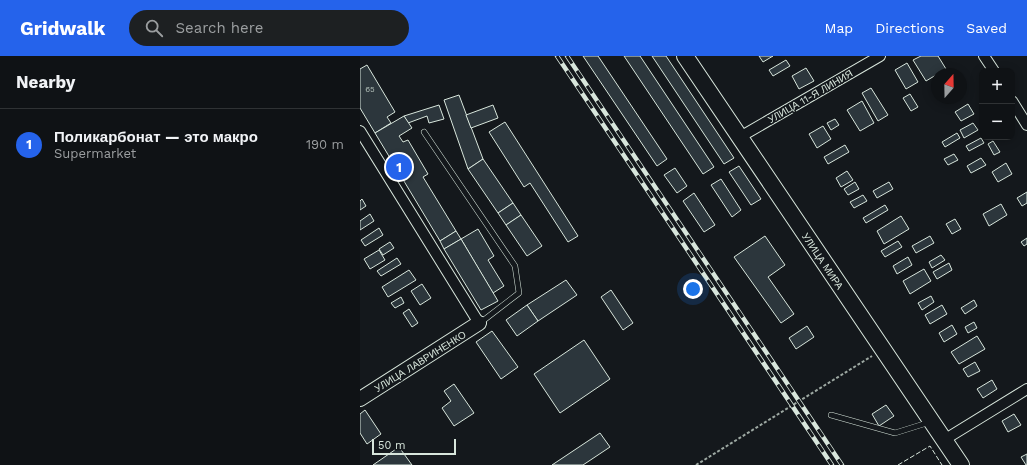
<!DOCTYPE html>
<html lang="en">
<head>
<meta charset="utf-8">
<style>
  :root { --surface:#0f1215; --page:#1d2022; --text:#f1f3f6; --muted:#9b9ea0; --line:#2f3234; --accent:#2563eb }
  body { margin:0; font-family:"Work Sans",sans-serif; background:var(--page); color:var(--text) }
  .controls { position:absolute; right:12px; top:12px; display:grid; overflow:hidden; border-radius:8px; box-shadow:0 2px 10px #0003 }
  .controls button { width:36px; height:36px; display:grid; place-items:center; padding:0; border:0; border-bottom:1px solid var(--line); background:var(--surface); color:var(--text); font:20px sans-serif }
  .compass { position:absolute; left:571px; top:12px; width:36px; height:36px; border-radius:50%; background:var(--surface); box-shadow:0 2px 10px #0003; rotate:20deg }
  .scale { position:absolute; left:12px; bottom:10px; width:84px; box-sizing:border-box; padding-left:4px; border:2px solid #d8e6dc; border-top:0; font-size:11px; line-height:14px; white-space:nowrap; color:#d8e6dc; -webkit-text-stroke:3px #14181c; paint-order:stroke }
  .you { position:absolute; left:333px; top:233px; width:14px; height:14px; margin:-10px; border:3px solid #fff; border-radius:50%; background:#1a73e8; box-shadow:0 0 0 6px #1a73e833 }
  .badge { display:grid; place-items:center; width:26px; height:26px; border-radius:50%; background:var(--accent); color:#fff; font-size:13px; font-weight:700 }
  .pin { position:absolute; translate:-50% -50%; border:2px solid #fff; box-shadow:0 1px 4px #0006 }
  .list { margin:0; padding:0; list-style:none }
  h2 { display:flex; justify-content:space-between; align-items:center; height:52px; margin:0; padding:0 16px; font-size:17px }
  h2 small { font-size:13px; font-weight:400; color:var(--muted) }
  .list li { display:grid; grid-template-columns:26px 1fr auto; gap:12px; align-items:center; box-sizing:border-box; height:72px; padding:0 16px; border-top:1px solid var(--line) }
  .list b { display:block; font-size:15px; white-space:nowrap }
  .list p { margin:0; font-size:13px; white-space:nowrap; color:var(--muted) }
  .list em { font-size:13px; font-style:normal; color:var(--muted) }
  .icon { flex:none; width:22px; height:22px; fill:none; stroke:currentColor; stroke-width:2; stroke-linecap:round; stroke-linejoin:round }
  .map { position:relative; flex:none; width:667px; height:409px; overflow:hidden }
  header { display:flex; align-items:center; gap:24px; box-sizing:border-box; height:56px; padding:0 20px; background:var(--accent); color:#fff }
  header strong { font-size:19px }
  nav { display:flex; gap:22px; margin-inline-start:auto; font-size:14px }
  .search { width:280px; height:36px; background:var(--page); display:flex; align-items:center; gap:10px; box-sizing:border-box; padding:0 14px; border-radius:22px; color:var(--muted); font-size:15px }
  main { display:flex }
  aside { flex:1; background:var(--surface) }
  .map>svg:first-child { display:block }
  .building { fill:#2c363c; stroke:#d8e6dc }
  .lines { fill:none; stroke-linecap:round; stroke-linejoin:round }
  .lane-casing { stroke:#d8e6dc; stroke-width:6 }
  .street-casing { stroke:#d8e6dc; stroke-width:12 }
  .secondary-casing { stroke:#d8e6dc; stroke-width:16 }
  .primary-casing { stroke:#d8e6dc; stroke-width:18 }
  .path { stroke:#9da8a2; stroke-width:2; stroke-dasharray:3 2; stroke-linecap:butt }
  .lane { stroke:#14181c; stroke-width:5 }
  .street { stroke:#14181c; stroke-width:10 }
  .secondary { stroke:#14181c; stroke-width:14 }
  .primary { stroke:#14181c; stroke-width:16 }
  .rail-casing { stroke:#d8e6dc; stroke-width:4.5 }
  .rail { stroke:#14181c; stroke-width:3; stroke-dasharray:9; stroke-linecap:butt }
  .fence { stroke:#d8e6dc; stroke-width:1; stroke-dasharray:5 2; stroke-linecap:butt }
  .labels { text-anchor:middle; stroke-width:3; stroke-linejoin:round; paint-order:stroke }
  .number-label { font-size:8px; fill:#adbab4 }
  .street-label { font-size:10px; fill:#d8e6dc; stroke:#14181c }
</style>
</head>
<body>
<header>
<strong>Gridwalk</strong>
<div class="search"><svg class="icon" aria-label="search" viewBox="0 0 24 24"><circle cx="10" cy="10" r="6"/><path d="M15 15l6 6"/></svg>Search here</div>
<nav><a>Map</a><a>Directions</a><a>Saved</a></nav>
</header>
<main>
<aside>
<h2>Nearby<small></small></h2>
<ul class="list">
<li><span class="badge">1</span><div><b>Поликарбонат — это макро</b><p>Supermarket</p></div><em>190 m</em></li>
</ul>
</aside>
<div class="map">
<svg width="667" height="409" viewBox="0 0 667 409">
  <rect width="100%" height="100%" fill="#14181c"/>
  <g class="building">
    <polygon points="223,0 238,0 307,103 297,110"/>
    <polygon points="264,0 280,0 354,111 343,118"/>
    <polygon points="292,0 306,0 374,102 364,108"/>
    <polygon points="399,0 413,0 403,6"/>
    <polygon points="561,0 578,0 586,13 566,25 553,4"/>
    <polygon points="426,4 430,10 413,20 409,14"/>
    <polygon points="547,7 558,26 546,33 535,14"/>
    <polygon points="7,9 35,56 27,61 31,67 15,77 0,52 0,13"/>
    <polygon points="446,12 454,25 439,33 432,20"/>
    <polygon points="511,32 528,59 518,65 502,37"/>
    <polygon points="550,38 558,51 551,55 543,42"/>
    <polygon points="99,39 123,103 108,113 84,44"/>
    <polygon points="502,45 514,67 500,75 487,54"/>
    <polygon points="608,48 614,58 601,65 595,56"/>
    <polygon points="79,49 84,63 69,67 67,60 48,67 44,60"/>
    <polygon points="133,49 138,62 111,72 106,59"/>
    <polygon points="44,60 52,72 39,80 43,86 48,84 68,118 63,121 96,175 80,185 15,77"/>
    <polygon points="475,63 479,69 471,74 467,67"/>
    <polygon points="145,66 218,180 208,186 170,127 164,131 129,76"/>
    <polygon points="613,67 618,74 604,82 600,74"/>
    <polygon points="463,70 471,83 457,92 449,78"/>
    <polygon points="597,77 600,82 585,91 582,86"/>
    <polygon points="621,82 624,87 609,95 606,90"/>
    <polygon points="633,85 640,96 634,99 628,88"/>
    <polygon points="485,89 489,96 468,108 464,101"/>
    <polygon points="594,98 598,104 588,109 584,103"/>
    <polygon points="621,102 626,109 611,117 607,110"/>
    <polygon points="123,103 153,147 138,157 108,113"/>
    <polygon points="646,107 652,118 638,126 632,116"/>
    <polygon points="379,110 401,143 391,149 369,116"/>
    <polygon points="315,112 327,130 317,137 304,119"/>
    <polygon points="487,115 493,124 481,131 476,122"/>
    <polygon points="361,123 381,154 372,161 351,129"/>
    <polygon points="495,126 499,133 488,139 484,133"/>
    <polygon points="529,126 533,133 517,142 513,135"/>
    <polygon points="667,136 667,147 662,150 657,142"/>
    <polygon points="334,137 355,169 344,176 323,145"/>
    <polygon points="503,139 507,145 494,152 490,146"/>
    <polygon points="2,143 6,150 0,154 0,145"/>
    <polygon points="153,147 161,159 146,169 138,157"/>
    <polygon points="641,148 647,159 629,170 623,158"/>
    <polygon points="525,149 528,154 506,167 503,162"/>
    <polygon points="10,158 14,165 0,174 0,165"/>
    <polygon points="161,159 182,190 167,200 146,169"/>
    <polygon points="541,160 549,173 524,188 517,175"/>
    <polygon points="595,163 601,173 592,178 586,168"/>
    <polygon points="19,172 23,179 5,190 1,184"/>
    <polygon points="118,173 134,200 128,204 144,230 133,237 101,183"/>
    <polygon points="96,175 101,183 84,193 80,185"/>
    <polygon points="405,180 425,209 408,221 434,258 421,267 374,201"/>
    <polygon points="570,180 574,187 556,197 552,190"/>
    <polygon points="667,182 667,188 664,190 661,186"/>
    <polygon points="101,183 138,245 121,254 84,193"/>
    <polygon points="538,185 542,191 525,201 521,195"/>
    <polygon points="30,186 34,192 23,199 19,193"/>
    <polygon points="19,194 25,204 10,213 4,203"/>
    <polygon points="581,199 585,204 572,212 569,206"/>
    <polygon points="548,201 552,209 537,218 533,210"/>
    <polygon points="37,202 41,208 21,220 17,215"/>
    <polygon points="589,207 592,214 577,223 573,216"/>
    <polygon points="564,213 571,225 550,238 543,225"/>
    <polygon points="49,214 56,224 28,241 22,231"/>
    <polygon points="206,224 217,239 178,265 167,249"/>
    <polygon points="62,228 71,242 60,249 51,235"/>
    <polygon points="251,234 273,267 263,274 241,241"/>
    <polygon points="571,240 574,246 562,254 558,247"/>
    <polygon points="41,241 44,247 35,252 31,247"/>
    <polygon points="614,244 617,250 605,258 601,252"/>
    <polygon points="167,249 178,265 157,280 146,264"/>
    <polygon points="582,249 587,258 570,268 565,259"/>
    <polygon points="49,253 58,267 52,271 43,257"/>
    <polygon points="614,266 617,272 608,277 605,271"/>
    <polygon points="592,269 597,278 584,286 579,277"/>
    <polygon points="447,270 454,281 436,293 429,282"/>
    <polygon points="132,275 158,311 141,323 116,286"/>
    <polygon points="617,280 625,293 599,308 591,296"/>
    <polygon points="224,284 250,323 200,357 174,318"/>
    <polygon points="615,306 620,315 608,321 603,313"/>
    <polygon points="632,324 637,333 623,342 617,333"/>
    <polygon points="94,328 114,357 94,370 82,352 91,345 84,335"/>
    <polygon points="526,349 534,360 519,370 512,358"/>
    <polygon points="5,354 21,378 7,388 0,377 0,358"/>
    <polygon points="654,358 661,369 648,376 642,365"/>
    <polygon points="240,377 250,391 223,409 192,409"/>
    <polygon points="39,391 52,409 13,409"/>
    <polygon points="667,398 667,409 666,409 661,401"/>
  </g>
  <g class="lines">
    <defs>
      <g id="lane">
        <polyline points="64,76 155,210 159,237 120,267"/>
        <polyline points="471,359 535,377 570,366"/>
      </g>
      <g id="street">
        <polyline points="624,0 634,15"/>
        <polyline points="652,45 667,69"/>
        <polyline points="0,75 119,267"/>
        <polyline points="380,81 520,0"/>
        <polyline points="584,384 667,333"/>
      </g>
      <polyline id="secondary" points="0,343 119,267"/>
      <polyline id="primary" points="325,0 601,409"/>
    </defs>
    <use href="#lane" class="lane-casing"/>
    <use href="#street" class="street-casing"/>
    <use href="#secondary" class="secondary-casing"/>
    <use href="#primary" class="primary-casing"/>
    <polyline class="path" points="336,409 512,300"/>
    <use href="#lane" class="lane"/>
    <use href="#street" class="street"/>
    <use href="#secondary" class="secondary"/>
    <use href="#primary" class="primary"/>
    <defs>
      <g id="rail">
        <polyline points="197,0 472,409"/>
        <polyline points="207,0 482,409"/>
      </g>
    </defs>
    <use href="#rail" class="rail-casing"/>
    <use href="#rail" class="rail"/>
    <polyline class="fence" points="538,409 570,390 582,409"/>
  </g>
  <g class="labels">
    <g class="number-label">
      <text x="10" y="36">65</text>
    </g>
    <g class="street-label">
      <text transform="translate(450 40) rotate(-30)" y="4">УЛИЦА 11-Я ЛИНИЯ</text>
      <text transform="translate(463 205) rotate(56)" y="4">УЛИЦА МИРА</text>
      <text transform="translate(60 305) rotate(-32)" y="4">УЛИЦА ЛАВРИНЕНКО</text>
    </g>
  </g>
</svg>
<div class="controls">
<button>+</button>
<button>−</button>
</div>
<svg class="compass" viewBox="-18 -18 36 36"><path d="M0-13l5 13h-10z" fill="#e53935"/><path d="M0 13l5-13h-10z" fill="#9b9ea0"/></svg>
<div class="scale">50 m</div>
<div class="you"></div>
<div class="pin badge" style="left:39px;top:111px">1</div>
</div>
</main>
</body>
</html>
